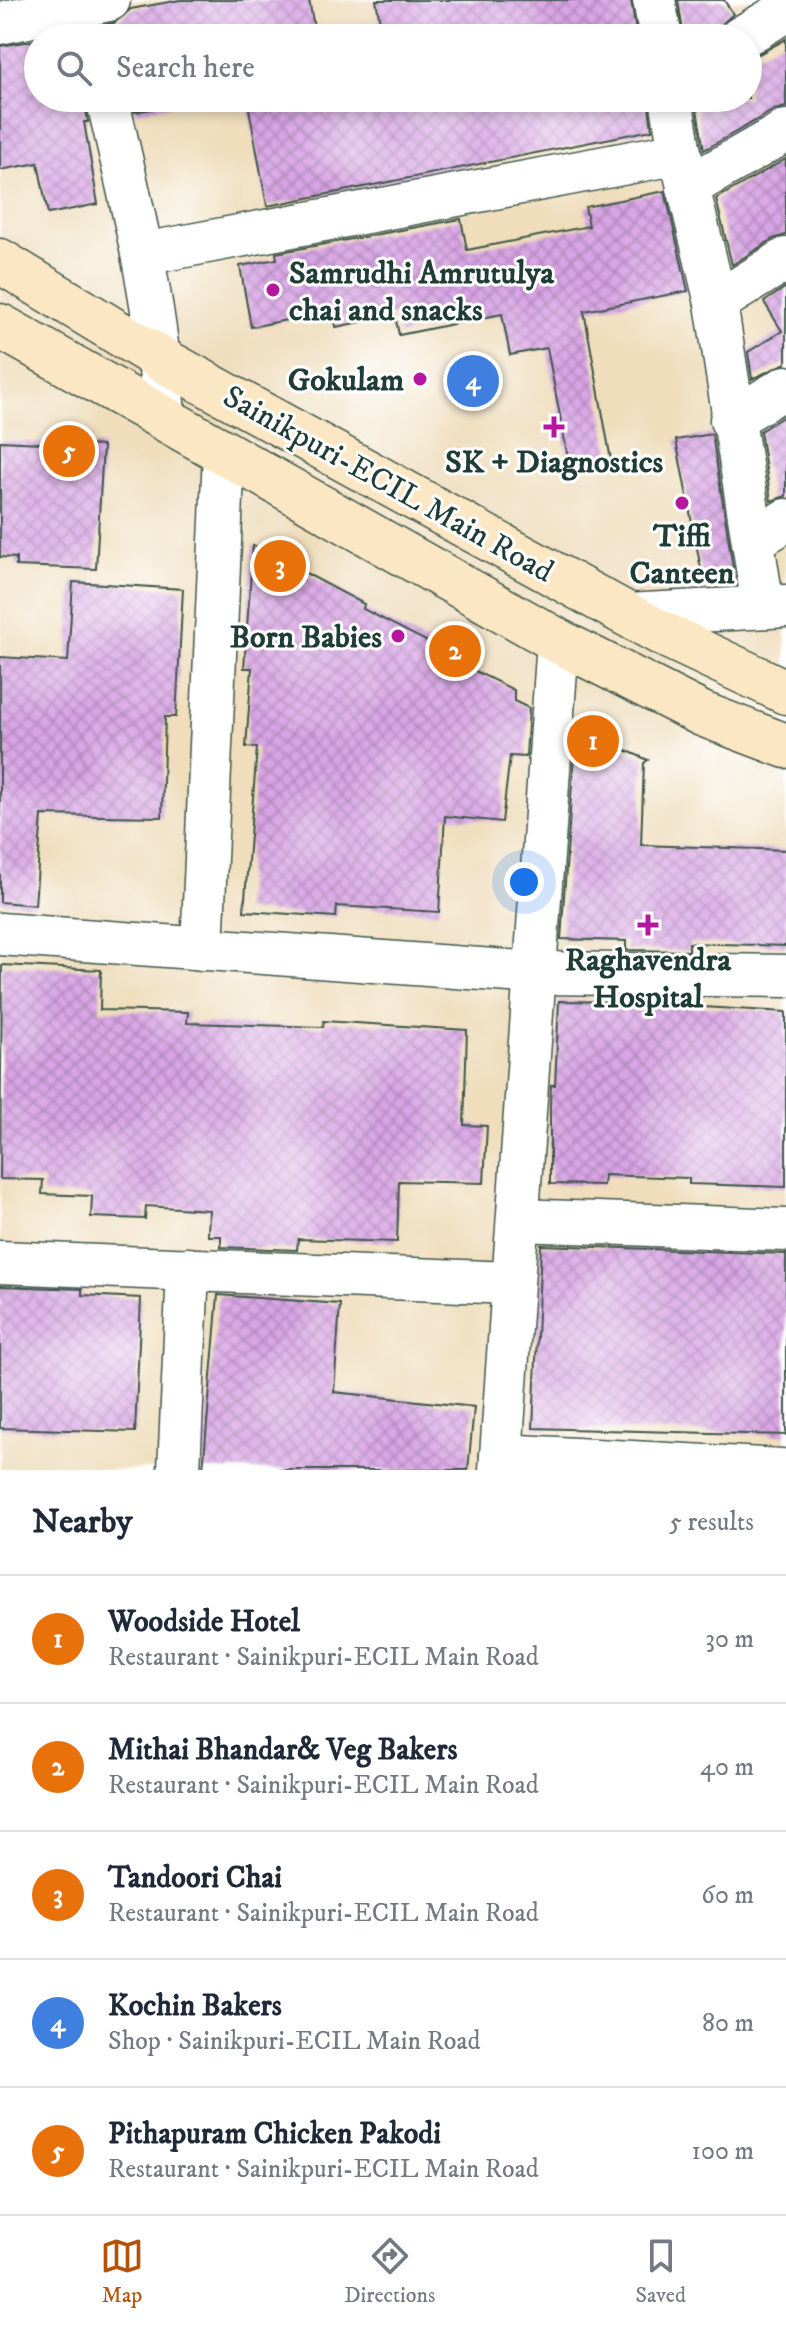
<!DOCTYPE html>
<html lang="en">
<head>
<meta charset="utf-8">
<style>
  :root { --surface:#fff; --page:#f2f2f3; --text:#1f2937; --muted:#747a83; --line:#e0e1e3; --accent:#b45309 }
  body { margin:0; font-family:"IM FELL DW Pica",serif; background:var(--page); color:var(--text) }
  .you { position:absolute; left:524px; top:882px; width:28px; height:28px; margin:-20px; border:6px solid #fff; border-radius:50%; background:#1a73e8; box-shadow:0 0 0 12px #1a73e833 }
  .badge { display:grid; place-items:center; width:52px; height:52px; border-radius:50%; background:var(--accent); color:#fff; font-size:26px; font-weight:700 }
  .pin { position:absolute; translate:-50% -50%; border:4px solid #fff; box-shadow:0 2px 8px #0006 }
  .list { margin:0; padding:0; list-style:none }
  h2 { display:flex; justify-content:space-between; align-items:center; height:104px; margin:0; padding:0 32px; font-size:34px }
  h2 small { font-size:26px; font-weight:400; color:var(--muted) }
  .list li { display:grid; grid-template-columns:52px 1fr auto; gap:24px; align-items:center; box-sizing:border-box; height:128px; padding:0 32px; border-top:2px solid var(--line) }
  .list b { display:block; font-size:30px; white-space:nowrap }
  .list p { margin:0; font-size:26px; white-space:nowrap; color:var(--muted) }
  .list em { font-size:26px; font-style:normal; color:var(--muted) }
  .icon { flex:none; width:44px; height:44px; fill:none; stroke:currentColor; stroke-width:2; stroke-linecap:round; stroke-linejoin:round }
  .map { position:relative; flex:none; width:786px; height:1470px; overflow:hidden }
  .search { position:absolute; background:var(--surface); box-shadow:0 4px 12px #0003; left:24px; right:24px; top:24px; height:88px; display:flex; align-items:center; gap:20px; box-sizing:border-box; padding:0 28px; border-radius:44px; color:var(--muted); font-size:30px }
  .sheet { height:744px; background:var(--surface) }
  nav { display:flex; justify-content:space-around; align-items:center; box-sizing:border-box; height:112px; border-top:2px solid var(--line); background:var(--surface); font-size:22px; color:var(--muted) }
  nav a { display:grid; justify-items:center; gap:4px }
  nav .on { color:var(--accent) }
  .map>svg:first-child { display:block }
  .building { fill:url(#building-cross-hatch) }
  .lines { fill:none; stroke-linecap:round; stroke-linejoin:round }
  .street-casing { stroke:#3e5548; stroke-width:45 }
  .secondary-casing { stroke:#3e5548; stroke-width:47 }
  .street { stroke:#fff; stroke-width:42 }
  .secondary { stroke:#fbe7c3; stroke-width:44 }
  .poi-dot { fill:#b5179e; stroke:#fff; stroke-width:3 }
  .labels { text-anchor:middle; stroke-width:6; stroke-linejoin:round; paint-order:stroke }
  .poi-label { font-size:32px; font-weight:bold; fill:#1f3d34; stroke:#fff }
  .street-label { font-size:32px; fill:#1f3d34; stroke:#fff }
</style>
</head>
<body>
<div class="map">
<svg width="786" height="1470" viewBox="0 0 786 1470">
  <defs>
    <pattern id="building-cross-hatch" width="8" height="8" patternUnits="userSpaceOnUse" patternTransform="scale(2)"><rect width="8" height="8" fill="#d9a4e5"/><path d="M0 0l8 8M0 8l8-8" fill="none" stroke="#af87ba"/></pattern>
  </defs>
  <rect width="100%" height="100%" fill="#fff"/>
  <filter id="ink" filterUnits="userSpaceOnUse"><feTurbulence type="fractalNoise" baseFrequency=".0125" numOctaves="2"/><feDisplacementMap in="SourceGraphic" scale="16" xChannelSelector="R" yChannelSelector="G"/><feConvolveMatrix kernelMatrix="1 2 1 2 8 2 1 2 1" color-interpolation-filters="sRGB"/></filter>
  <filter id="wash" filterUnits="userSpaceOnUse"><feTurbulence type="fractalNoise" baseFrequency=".006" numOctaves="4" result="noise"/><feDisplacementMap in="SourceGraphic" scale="32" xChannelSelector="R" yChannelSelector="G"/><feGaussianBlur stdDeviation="1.8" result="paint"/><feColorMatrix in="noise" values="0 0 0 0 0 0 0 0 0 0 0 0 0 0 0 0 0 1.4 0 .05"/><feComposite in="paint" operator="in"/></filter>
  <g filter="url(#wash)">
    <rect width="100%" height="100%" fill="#efddbb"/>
    <g id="blocks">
      <g class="building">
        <polygon points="180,0 309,0 316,38 45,38 114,23 131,9"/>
        <polygon points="376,0 631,0 637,38 383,38"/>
        <polygon points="678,0 724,0 733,14 720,26 716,38 684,38"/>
        <polygon points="786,39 786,107 774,110 704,150 695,98 748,98 748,60"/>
        <polygon points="38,40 38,98 84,98 88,122 84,122 98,204 48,214 38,163 0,170 0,46"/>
        <polygon points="132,98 209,98 135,112"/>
        <polygon points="247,98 648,98 652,130 267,206"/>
        <polygon points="786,159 786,235 773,239 732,265 716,199"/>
        <polygon points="665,191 688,291 584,311 611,460 570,468 547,348 510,355 502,314 399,335 395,315 336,327 333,311 251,327 240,266 277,259 276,253 461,219 467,250 589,226 585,207"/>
        <polygon points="786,287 786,363 752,379 748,352 782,331 764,302"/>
        <polygon points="786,415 786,496 771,501 760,431"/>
        <polygon points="712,434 733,568 702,574 676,440"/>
        <polygon points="0,441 103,446 96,569 16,566 16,558 0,557"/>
        <polygon points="253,545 364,604 363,609 432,644 432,650 514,690 514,701 529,708 526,757 510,756 502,822 445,816 439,912 337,906 336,917 244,911 257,748 246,747 252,668 244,668"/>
        <polygon points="73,582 183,589 176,717 165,717 162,817 42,815 35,905 0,902 0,657 68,661"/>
        <polygon points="576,728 648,760 644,763 641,845 786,850 786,946 689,943 689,951 626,950 626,941 561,939"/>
        <polygon points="2,965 101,970 100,1010 188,1012 187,1023 323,1027 324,1021 467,1030 464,1125 487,1126 484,1183 399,1181 397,1242 298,1239 297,1250 221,1247 221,1236 208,1236 209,1210 146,1206 145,1219 91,1217 92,1196 42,1194 43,1180 0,1179"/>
        <polygon points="624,998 687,999 687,1006 786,1012 786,1187 689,1184 689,1178 604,1175 603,1185 550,1184 550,1106 551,1085 555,1085 559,1001 624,1002"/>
        <polygon points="541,1245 786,1254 786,1435 533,1428"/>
        <polygon points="0,1286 82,1289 82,1295 141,1298 135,1432 0,1428"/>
        <polygon points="218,1295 340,1304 334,1392 474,1407 468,1470 203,1470"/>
      </g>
    </g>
  </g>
  <g filter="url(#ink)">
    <use href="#blocks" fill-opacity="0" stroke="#3e5548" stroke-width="2"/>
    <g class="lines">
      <defs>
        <g id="street">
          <polyline points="654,0 661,38"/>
          <polyline points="0,23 109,0"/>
          <polyline points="740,38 786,11"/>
          <path d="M107,98C132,204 158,309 164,418"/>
          <polyline points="671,98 680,153"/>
          <polyline points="688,187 786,131"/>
          <polyline points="143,254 680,153 716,303 763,607"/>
          <polyline points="716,303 786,259"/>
          <polyline points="731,420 786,387"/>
          <polyline points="753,541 786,520"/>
          <polyline points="628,615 786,606"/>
          <polyline points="0,934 537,973 786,976"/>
          <polyline points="202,949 224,452"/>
          <polyline points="518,1220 786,1230"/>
          <polyline points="0,1262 511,1283"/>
          <polyline points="501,1455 782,1470"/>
          <polyline points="179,1470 188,1269"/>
          <polyline points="500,1470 558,641"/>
        </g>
        <g id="secondary">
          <polyline points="0,261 161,359 661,633 786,692"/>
          <polyline points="0,326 558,641 702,714 786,746"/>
        </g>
      </defs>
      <use href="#street" class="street-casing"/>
      <use href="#secondary" class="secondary-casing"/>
      <use href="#street" class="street"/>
      <use href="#secondary" class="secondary"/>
    </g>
  </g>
  <g class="poi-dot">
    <circle cx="273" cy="290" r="8"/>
    <circle cx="420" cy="379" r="8"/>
    <path d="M550 415h8v8h8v8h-8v8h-8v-8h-8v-8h8z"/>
    <circle cx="682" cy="503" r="8"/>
    <circle cx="398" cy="636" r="8"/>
    <path d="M644 913h8v8h8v8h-8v8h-8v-8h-8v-8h8z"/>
  </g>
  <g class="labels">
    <g class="poi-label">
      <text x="289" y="283" text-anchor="start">Samrudhi Amrutulya<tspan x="289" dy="37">chai and snacks</tspan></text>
      <text x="404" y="390" text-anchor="end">Gokulam</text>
      <text x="554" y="472">SK + Diagnostics</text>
      <text x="682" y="546">Tiffi<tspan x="682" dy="37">Canteen</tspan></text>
      <text x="382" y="647" text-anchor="end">Born Babies</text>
      <text x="648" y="970">Raghavendra<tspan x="648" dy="37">Hospital</tspan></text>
    </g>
    <g class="street-label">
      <text transform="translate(389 483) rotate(29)" y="11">Sainikpuri-ECIL Main Road</text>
    </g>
  </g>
</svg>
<div class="you"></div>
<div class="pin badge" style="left:593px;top:741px;background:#e8710a">1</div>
<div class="pin badge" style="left:455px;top:651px;background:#e8710a">2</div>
<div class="pin badge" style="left:280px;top:566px;background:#e8710a">3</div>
<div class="pin badge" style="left:473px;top:381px;background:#3f7fe0">4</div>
<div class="pin badge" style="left:69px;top:451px;background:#e8710a">5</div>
<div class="search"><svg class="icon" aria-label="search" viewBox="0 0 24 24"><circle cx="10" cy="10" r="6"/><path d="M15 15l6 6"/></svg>Search here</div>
</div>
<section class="sheet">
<h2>Nearby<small>5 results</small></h2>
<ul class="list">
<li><span class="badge" style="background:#e8710a">1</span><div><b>Woodside Hotel</b><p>Restaurant · Sainikpuri-ECIL Main Road</p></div><em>30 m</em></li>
<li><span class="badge" style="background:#e8710a">2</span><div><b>Mithai Bhandar&amp; Veg Bakers</b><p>Restaurant · Sainikpuri-ECIL Main Road</p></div><em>40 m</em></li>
<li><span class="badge" style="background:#e8710a">3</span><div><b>Tandoori Chai</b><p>Restaurant · Sainikpuri-ECIL Main Road</p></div><em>60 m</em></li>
<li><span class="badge" style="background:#3f7fe0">4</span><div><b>Kochin Bakers</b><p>Shop · Sainikpuri-ECIL Main Road</p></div><em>80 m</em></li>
<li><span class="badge" style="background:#e8710a">5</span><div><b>Pithapuram Chicken Pakodi</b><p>Restaurant · Sainikpuri-ECIL Main Road</p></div><em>100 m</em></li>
</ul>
</section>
<nav>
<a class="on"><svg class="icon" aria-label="map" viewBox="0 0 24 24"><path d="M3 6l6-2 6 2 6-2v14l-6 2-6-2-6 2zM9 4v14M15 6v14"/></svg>Map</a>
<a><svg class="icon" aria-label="directions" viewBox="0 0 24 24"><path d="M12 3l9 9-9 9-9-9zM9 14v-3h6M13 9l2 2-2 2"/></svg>Directions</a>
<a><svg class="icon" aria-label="saved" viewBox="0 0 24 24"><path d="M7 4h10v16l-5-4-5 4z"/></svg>Saved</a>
</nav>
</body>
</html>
